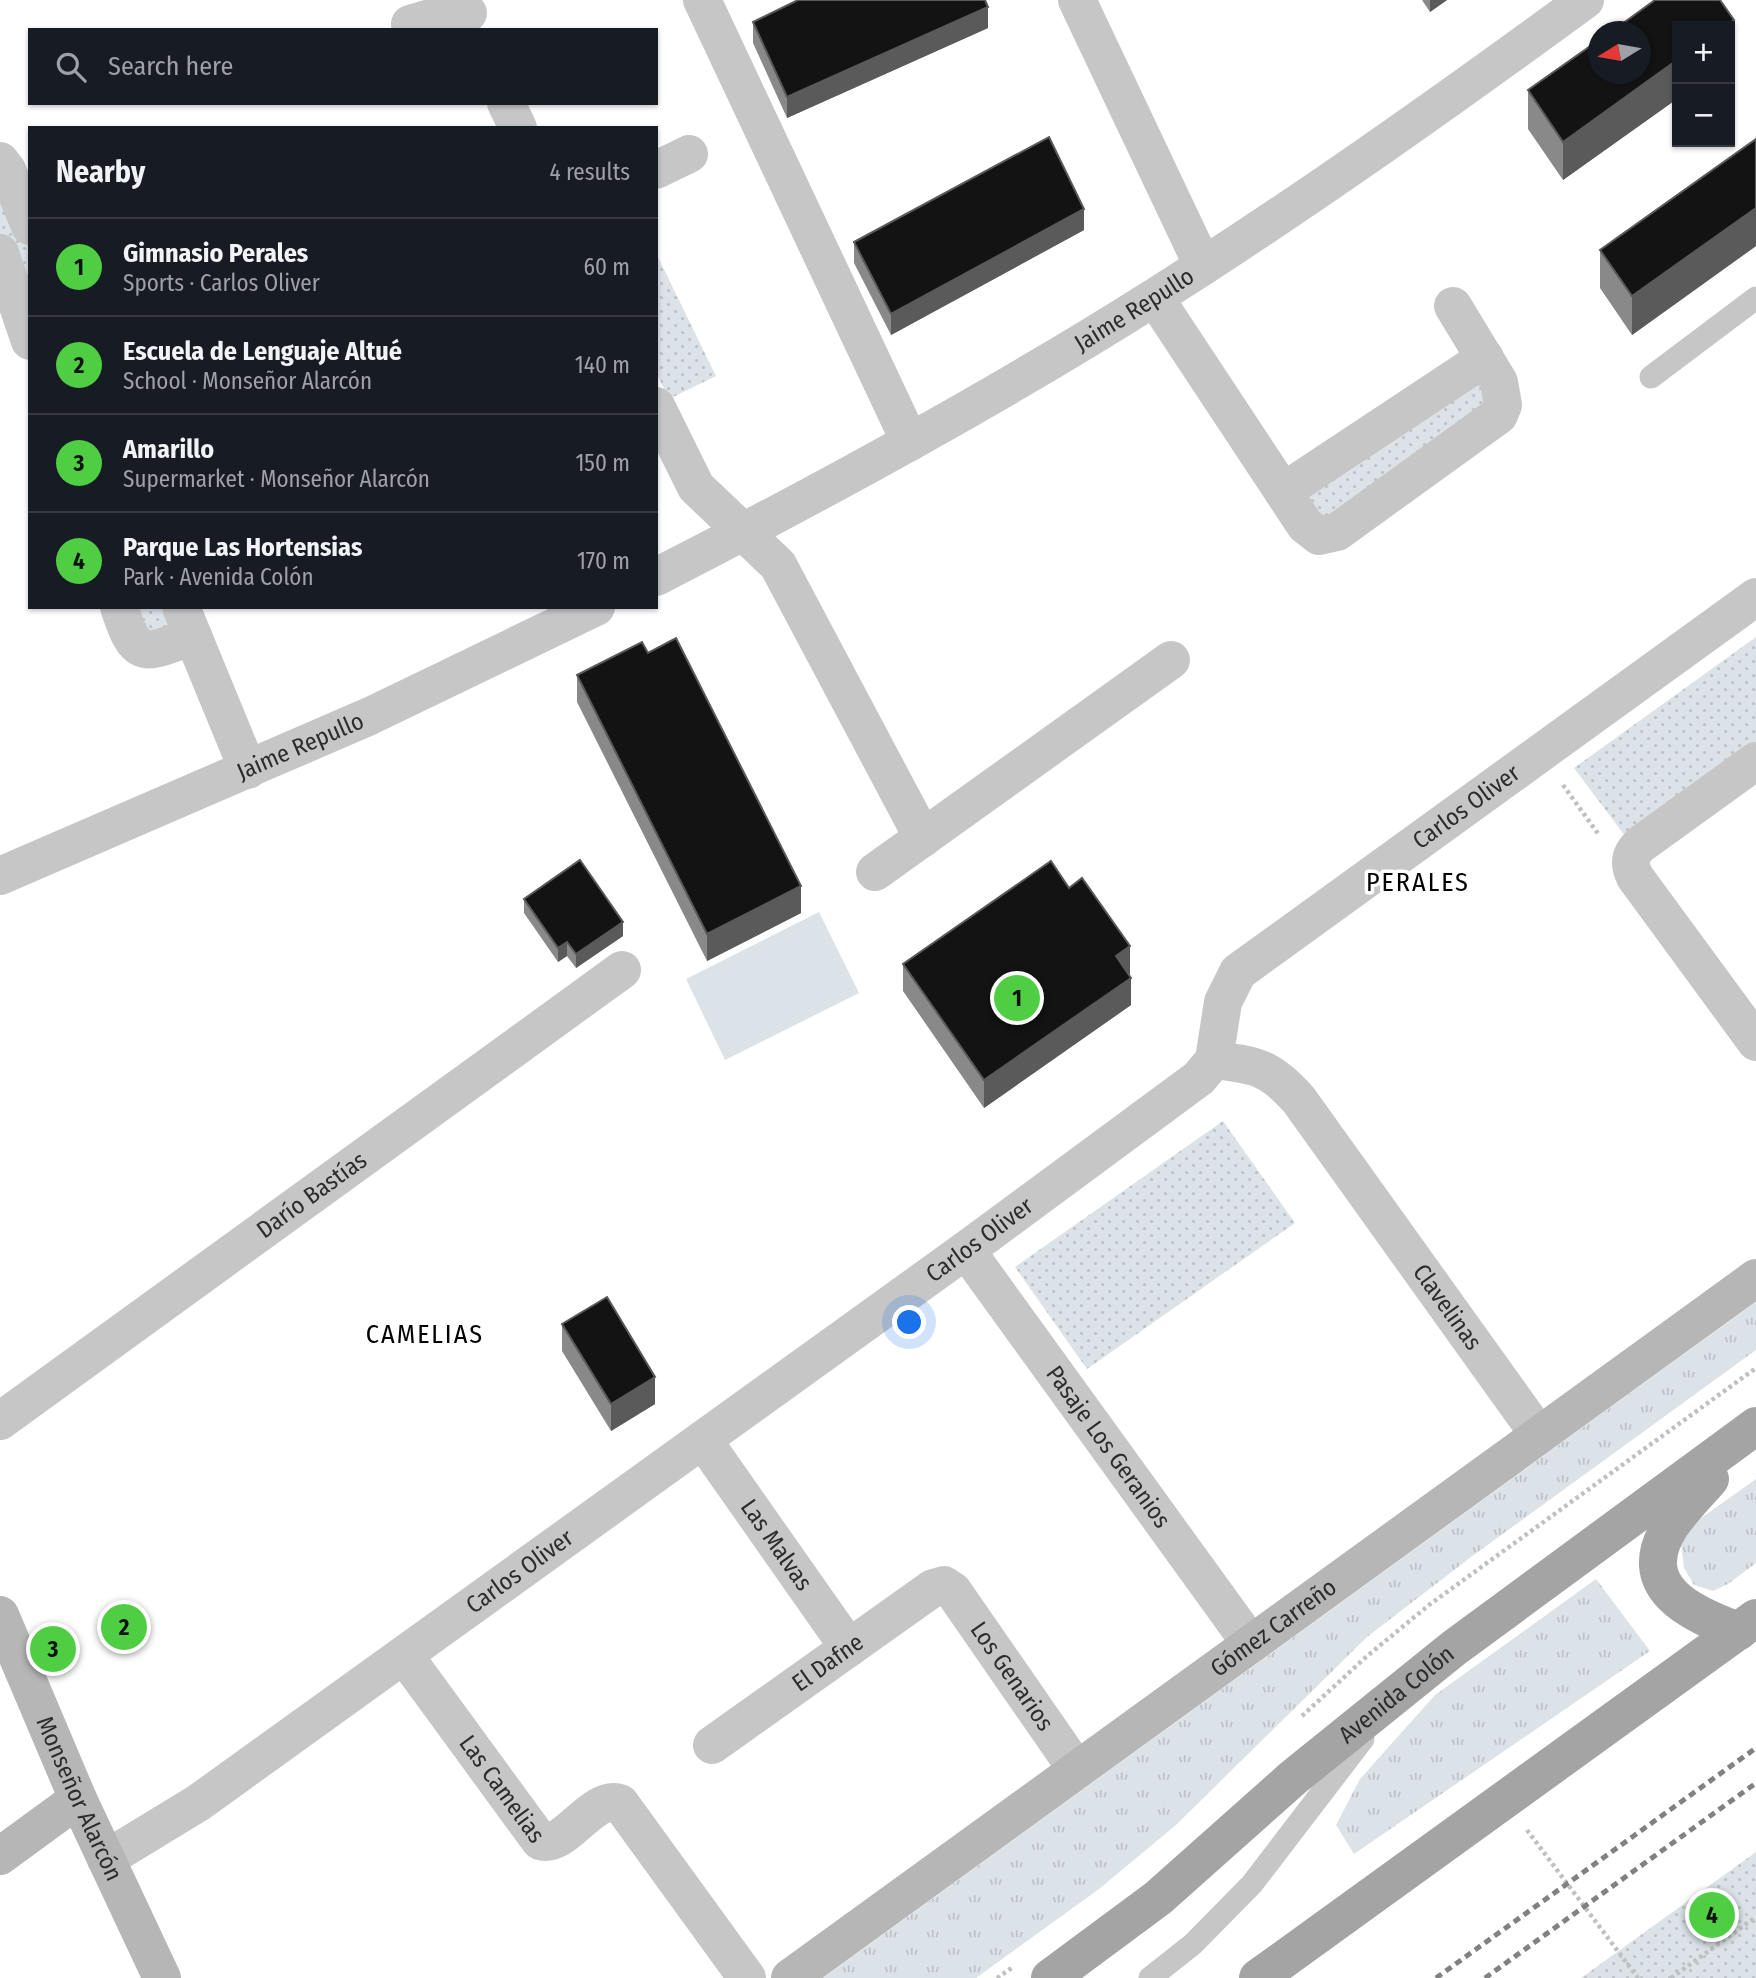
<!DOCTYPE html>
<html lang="en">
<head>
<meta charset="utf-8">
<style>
  :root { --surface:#171b24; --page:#20242c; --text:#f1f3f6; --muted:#9ea1a6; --line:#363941; --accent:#4fce43 }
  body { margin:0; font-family:"Fira Sans Condensed",sans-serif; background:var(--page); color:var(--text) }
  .controls { position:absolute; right:21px; top:21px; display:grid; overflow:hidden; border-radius:0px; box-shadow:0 2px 5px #0004 }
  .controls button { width:63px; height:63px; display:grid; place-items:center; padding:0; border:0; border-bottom:2px solid var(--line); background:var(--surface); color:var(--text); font:35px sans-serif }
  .compass { position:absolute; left:1588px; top:21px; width:63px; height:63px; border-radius:50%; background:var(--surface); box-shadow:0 2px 5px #0004; rotate:259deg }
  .you { position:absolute; left:910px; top:1323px; width:24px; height:24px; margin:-18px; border:5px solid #fff; border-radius:50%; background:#1a73e8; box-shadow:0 0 0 10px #1a73e833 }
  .badge { display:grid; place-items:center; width:46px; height:46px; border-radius:50%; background:var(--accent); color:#111; font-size:23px; font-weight:700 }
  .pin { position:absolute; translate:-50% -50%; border:4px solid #fff; box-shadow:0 2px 7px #0006 }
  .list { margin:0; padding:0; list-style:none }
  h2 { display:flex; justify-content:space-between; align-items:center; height:91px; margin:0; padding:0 28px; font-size:30px }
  h2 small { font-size:23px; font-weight:400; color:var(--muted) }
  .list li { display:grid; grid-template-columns:46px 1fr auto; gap:21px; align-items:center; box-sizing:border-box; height:98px; padding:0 28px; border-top:2px solid var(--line) }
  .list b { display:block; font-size:26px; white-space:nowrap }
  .list p { margin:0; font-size:23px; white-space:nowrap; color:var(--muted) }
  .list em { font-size:23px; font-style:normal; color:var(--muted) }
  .icon { flex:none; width:38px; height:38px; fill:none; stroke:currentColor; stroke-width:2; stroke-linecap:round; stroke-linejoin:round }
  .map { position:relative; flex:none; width:1756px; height:1978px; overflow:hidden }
  .search { position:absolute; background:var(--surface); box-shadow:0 2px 5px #0004; left:28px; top:28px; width:630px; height:77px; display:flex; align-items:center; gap:18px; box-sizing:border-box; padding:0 24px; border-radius:0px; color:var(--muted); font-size:26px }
  .panel { position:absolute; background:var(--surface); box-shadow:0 2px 5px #0004; left:28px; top:126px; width:630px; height:483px; border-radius:0px }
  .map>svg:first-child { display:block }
  .grass { fill:url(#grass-tufts) }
  .park { fill:url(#park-dots) }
  .pitch { fill:#dbe2e8 }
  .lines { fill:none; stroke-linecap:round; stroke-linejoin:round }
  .path { stroke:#c0c0c0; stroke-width:4.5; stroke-dasharray:3.5 3.5; stroke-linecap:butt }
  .lane { stroke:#c6c6c6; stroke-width:23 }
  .street { stroke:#c6c6c6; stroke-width:38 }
  .secondary { stroke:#b6b6b6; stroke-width:38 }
  .primary { stroke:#a4a4a4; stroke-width:38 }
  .rail { stroke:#818181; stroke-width:5; stroke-dasharray:7 5; stroke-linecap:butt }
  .wall { fill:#898989 }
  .shaded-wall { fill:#5a5a5a }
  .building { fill:#131313; stroke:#5a5a5a; stroke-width:2 }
  .labels { text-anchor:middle; stroke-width:7; stroke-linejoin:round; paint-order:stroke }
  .street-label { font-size:24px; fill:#2c2c2c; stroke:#fff }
  .neighbourhood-label { font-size:26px; letter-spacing:2px; fill:#000; stroke:#fff }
</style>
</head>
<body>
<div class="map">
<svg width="1756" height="1978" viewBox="0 0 1756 1978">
  <defs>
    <pattern id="grass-tufts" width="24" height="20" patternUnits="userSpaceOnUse" patternTransform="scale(1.75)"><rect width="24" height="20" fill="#dbe2e8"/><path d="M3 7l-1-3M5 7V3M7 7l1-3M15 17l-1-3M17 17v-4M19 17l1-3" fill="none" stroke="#bcc2c7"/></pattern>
    <pattern id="park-dots" width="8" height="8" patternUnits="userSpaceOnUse" patternTransform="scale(1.75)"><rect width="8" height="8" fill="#dbe2e8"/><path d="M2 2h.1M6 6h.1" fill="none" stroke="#bcc2c7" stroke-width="1.8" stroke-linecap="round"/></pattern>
  </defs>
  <rect width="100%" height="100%" fill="#fff"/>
  <g class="grass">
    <polygon points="1756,1302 1756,1350 1471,1557 1367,1637 1176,1825 1099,1889 976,1978 823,1978"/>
    <polygon points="1756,1479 1756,1563 1728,1584 1713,1591 1694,1585 1684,1568 1681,1543 1697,1521"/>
    <polygon points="1596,1579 1650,1651 1354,1854 1336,1825 1360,1779 1435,1695"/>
  </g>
  <g class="park">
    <polygon points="0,163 30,231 30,335 0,248"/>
    <polygon points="656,253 716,376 669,399 656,372"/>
    <polygon points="1483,364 1498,391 1338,527 1289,492"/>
    <polygon points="124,607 177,607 159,644"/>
    <polygon points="1756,637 1756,742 1625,836 1574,768"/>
    <polygon points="1223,1121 1295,1223 1087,1369 1015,1267"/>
    <polygon points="1756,1852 1756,1978 1581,1978"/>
  </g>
  <polygon class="pitch" points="819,912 859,993 725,1060 686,979"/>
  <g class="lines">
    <g class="path">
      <polyline points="1563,785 1599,835"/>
      <polyline points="1302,1716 1366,1657 1429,1605 1756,1368"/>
      <polyline points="1527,1830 1638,1978"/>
      <polyline points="997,1978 1013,1967"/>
      <polyline points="1671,1978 1756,1917"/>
    </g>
    <g class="lane">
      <polyline points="1651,377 1756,298"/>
      <polyline points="1150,1978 1193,1944 1252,1884 1363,1739"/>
    </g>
    <g class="street">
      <polyline points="702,0 910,442"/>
      <polyline points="1077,0 1203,266"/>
      <polyline points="410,24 450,12 468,13"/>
      <polyline points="506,103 518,128"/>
      <polyline points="0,161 7,170 30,226"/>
      <polyline points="656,170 689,154"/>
      <polyline points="0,253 30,341"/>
      <polyline points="1155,298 1305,525 1319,536 1337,532 1499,415 1503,405 1499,382 1453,306"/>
      <polyline points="656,406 696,487 778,565 923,838"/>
      <polyline points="1284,491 1485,358"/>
      <path id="s1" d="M656,577C826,490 994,399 1155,297C1302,204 1444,103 1585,0"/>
      <path d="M119,607C137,662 143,654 193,636"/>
      <polyline points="181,607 248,770"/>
      <path d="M1756,761L1641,844C1630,854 1628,863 1635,877L1756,1042"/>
      <polyline points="875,872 1171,660"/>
      <path id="s2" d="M0,876L370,716L596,607"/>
      <path id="s3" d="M1214,1060C1256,1065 1270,1067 1299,1100L1539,1435"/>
      <path id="s4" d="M966,1250L1251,1644"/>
      <path id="s5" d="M0,1421L622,970"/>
      <path id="s6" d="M703,1440L849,1648"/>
      <path id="s7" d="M404,1655L540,1841C565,1850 592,1794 620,1803L747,1978"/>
      <path id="s8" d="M712,1745L933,1588L944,1585L953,1591L1077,1770"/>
      <path id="s9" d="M106,1859L198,1803L966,1250L1199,1078L1214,1060L1223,1002L1238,972L1756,597"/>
    </g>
    <g class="secondary">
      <path id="s10" d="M0,1615L78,1799L162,1978"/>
      <polyline points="0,1856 78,1799"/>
      <path id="s11" d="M790,1978L1756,1278"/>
    </g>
    <g class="primary">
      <path d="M1710,1479C1697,1494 1682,1509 1671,1525C1631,1587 1691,1614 1739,1631"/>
      <path id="s12" d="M1050,1978L1158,1898L1294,1777L1454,1648L1756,1426"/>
      <polyline points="1258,1978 1756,1618"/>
    </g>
    <g class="rail">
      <polyline points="1436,1978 1756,1748"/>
      <polyline points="1485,1978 1756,1783"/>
    </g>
  </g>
  <g class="wall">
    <polygon points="1422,0 1447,0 1430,12"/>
    <polygon points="753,22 988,28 787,118 753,43"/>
    <polygon points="1734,58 1563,180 1528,129 1528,90"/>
    <polygon points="1756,139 1756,246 1632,335 1600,288 1600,250"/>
    <polygon points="1084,230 891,335 854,263 854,242"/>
    <polygon points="648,653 801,913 707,961 577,702 577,675"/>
    <polygon points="1069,888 1130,974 1129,974 1131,1005 984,1108 903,991 903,964"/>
    <polygon points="524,899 623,936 576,968 567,956 558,962 524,913"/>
    <polygon points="562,1324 655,1404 611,1431 562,1351"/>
  </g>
  <g class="shaded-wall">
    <polygon points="1430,0 1447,0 1430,12"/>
    <polygon points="988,7 988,28 787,118 787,97"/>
    <polygon points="1734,20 1734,58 1730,61 1730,26 1725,26"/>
    <polygon points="1677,60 1677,99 1563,180 1563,142"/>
    <polygon points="1756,208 1756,246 1632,335 1632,296"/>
    <polygon points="1084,209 1084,230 891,335 891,314"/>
    <polygon points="801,886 801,913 707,961 707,934"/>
    <polygon points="623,922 623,936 576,968 576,954"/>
    <polygon points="567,942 567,956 558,962 558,948"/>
    <polygon points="1130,946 1130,974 1116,983 1116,956"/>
    <polygon points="1131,978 1131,1005 984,1108 984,1080"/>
    <polygon points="655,1377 655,1404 611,1431 611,1404"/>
  </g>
  <g class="building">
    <polygon points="798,0 985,0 988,7 787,97 753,22"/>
    <polygon points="1655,0 1720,0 1734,20 1725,26 1677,26 1677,60 1563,142 1528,90 1599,40 1599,74 1641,74 1641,32 1611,32"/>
    <polygon points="1049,137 1084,209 891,314 854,242"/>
    <polygon points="1756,139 1756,208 1632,296 1600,250"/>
    <polygon points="676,638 801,886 707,934 577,675 642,642 648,653"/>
    <polygon points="580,860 623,922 576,954 567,942 558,948 524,899"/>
    <polygon points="1051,861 1069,888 1082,878 1130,946 1116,956 1131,978 984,1080 903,964"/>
    <polygon points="607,1297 655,1377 611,1404 562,1324"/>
  </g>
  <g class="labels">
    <g class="street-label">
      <text dy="8" stroke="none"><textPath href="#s1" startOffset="548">Jaime Repullo</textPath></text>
      <text dy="8" stroke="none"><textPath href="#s2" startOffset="327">Jaime Repullo</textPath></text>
      <text dy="8" stroke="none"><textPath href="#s9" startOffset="1741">Carlos Oliver</textPath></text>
      <text dy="8" stroke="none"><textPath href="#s5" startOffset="385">Darío Bastías</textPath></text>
      <text dy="8" stroke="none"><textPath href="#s9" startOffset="1071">Carlos Oliver</textPath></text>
      <text dy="8" stroke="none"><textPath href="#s3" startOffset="352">Clavelinas</textPath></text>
      <text dy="8" stroke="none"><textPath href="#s4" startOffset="243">Pasaje Los Geranios</textPath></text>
      <text dy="8" stroke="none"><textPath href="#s6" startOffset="128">Las Malvas</textPath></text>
      <text dy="8" stroke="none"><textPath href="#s9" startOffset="504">Carlos Oliver</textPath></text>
      <text dy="8" stroke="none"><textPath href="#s11" startOffset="597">Gómez Carreño</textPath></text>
      <text dy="8" stroke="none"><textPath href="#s8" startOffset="142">El Dafne</textPath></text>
      <text dy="8" stroke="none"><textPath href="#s8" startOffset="397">Los Genarios</textPath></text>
      <text dy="8" stroke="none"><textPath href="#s12" startOffset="448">Avenida Colón</textPath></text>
      <text dy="8" stroke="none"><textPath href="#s7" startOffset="166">Las Camelias</textPath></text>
      <text dy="8" stroke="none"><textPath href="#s10" startOffset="200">Monseñor Alarcón</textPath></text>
    </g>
    <g class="neighbourhood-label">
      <text x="1418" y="891">PERALES</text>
      <text x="425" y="1343">CAMELIAS</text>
    </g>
  </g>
</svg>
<div class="controls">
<button>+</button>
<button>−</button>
</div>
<svg class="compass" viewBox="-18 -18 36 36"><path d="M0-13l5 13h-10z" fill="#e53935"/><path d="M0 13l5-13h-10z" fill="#9ea1a6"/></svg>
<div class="you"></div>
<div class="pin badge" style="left:1017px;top:998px">1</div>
<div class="pin badge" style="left:124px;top:1627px">2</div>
<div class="pin badge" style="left:53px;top:1649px">3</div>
<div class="pin badge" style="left:1712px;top:1915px">4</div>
<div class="search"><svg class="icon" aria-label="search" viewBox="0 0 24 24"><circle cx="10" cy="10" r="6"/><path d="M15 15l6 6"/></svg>Search here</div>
<section class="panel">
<h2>Nearby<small>4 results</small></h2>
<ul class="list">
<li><span class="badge">1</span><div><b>Gimnasio Perales</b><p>Sports · Carlos Oliver</p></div><em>60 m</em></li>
<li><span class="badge">2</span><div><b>Escuela de Lenguaje Altué</b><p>School · Monseñor Alarcón</p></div><em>140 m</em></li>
<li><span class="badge">3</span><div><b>Amarillo</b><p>Supermarket · Monseñor Alarcón</p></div><em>150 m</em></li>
<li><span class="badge">4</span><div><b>Parque Las Hortensias</b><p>Park · Avenida Colón</p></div><em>170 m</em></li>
</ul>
</section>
</div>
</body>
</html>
